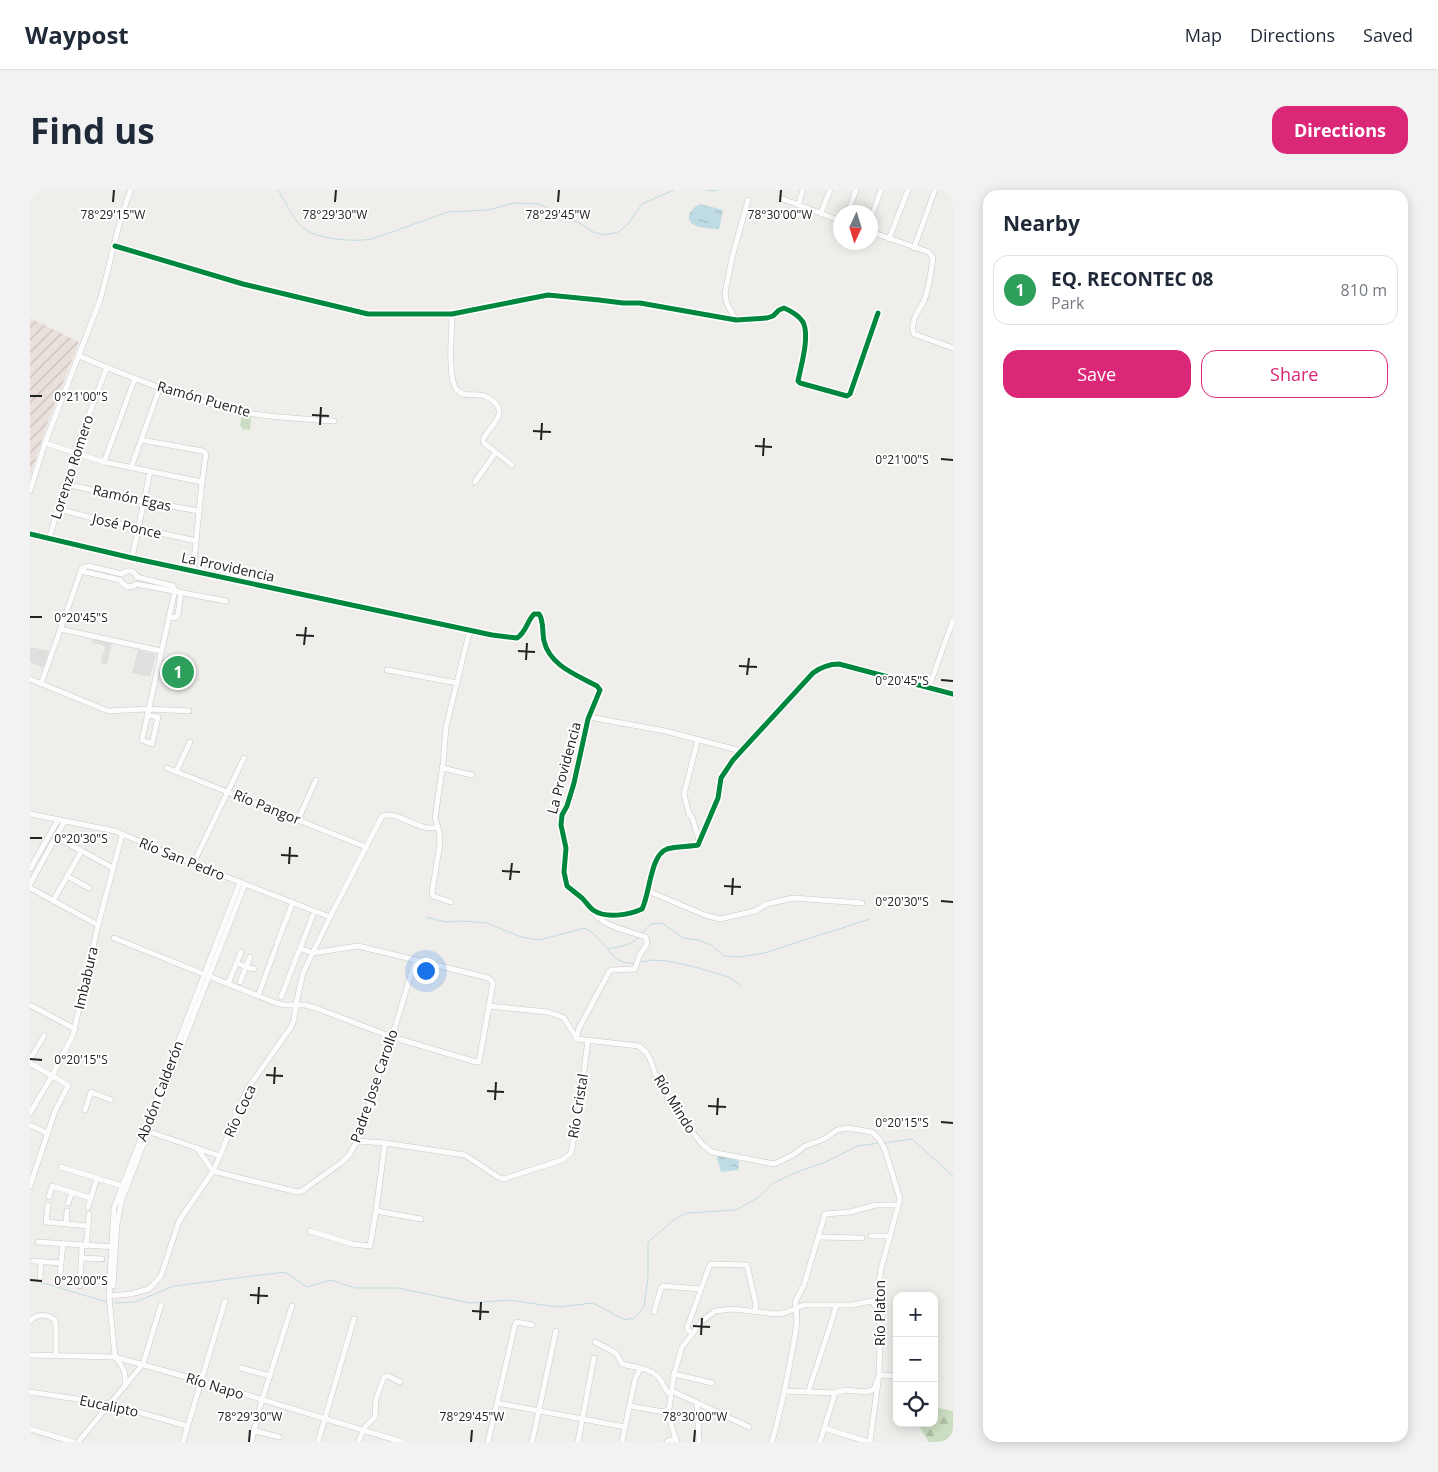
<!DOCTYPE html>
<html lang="en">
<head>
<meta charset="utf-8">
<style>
  :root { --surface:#fff; --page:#f2f2f3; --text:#1f2937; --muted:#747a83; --line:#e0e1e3; --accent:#db2777 }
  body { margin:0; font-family:"Open Sans",sans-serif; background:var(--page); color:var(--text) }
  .controls { position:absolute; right:15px; bottom:15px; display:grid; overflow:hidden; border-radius:10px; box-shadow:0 2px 12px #0003 }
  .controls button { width:45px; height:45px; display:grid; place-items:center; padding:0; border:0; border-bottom:1px solid var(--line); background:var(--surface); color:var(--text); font:25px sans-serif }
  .compass { position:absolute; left:803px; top:15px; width:45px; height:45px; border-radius:50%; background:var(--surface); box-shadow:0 2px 12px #0003; rotate:184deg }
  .you { position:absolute; left:395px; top:780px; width:18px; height:18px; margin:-12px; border:4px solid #fff; border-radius:50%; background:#1a73e8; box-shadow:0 0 0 8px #1a73e833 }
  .badge { display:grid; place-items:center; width:32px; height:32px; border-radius:50%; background:var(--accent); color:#fff; font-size:16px; font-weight:700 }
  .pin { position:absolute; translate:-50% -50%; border:2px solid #fff; box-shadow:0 1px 5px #0006 }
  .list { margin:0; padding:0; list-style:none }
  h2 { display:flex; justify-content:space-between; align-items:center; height:65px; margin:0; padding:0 20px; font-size:21px }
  h2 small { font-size:16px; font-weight:400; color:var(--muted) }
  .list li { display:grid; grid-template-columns:32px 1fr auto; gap:15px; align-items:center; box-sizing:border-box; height:70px; margin:0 10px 10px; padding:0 10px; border:1px solid var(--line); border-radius:15px }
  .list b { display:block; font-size:19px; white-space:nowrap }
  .list p { margin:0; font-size:16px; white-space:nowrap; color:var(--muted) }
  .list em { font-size:16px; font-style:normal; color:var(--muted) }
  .actions { display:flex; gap:10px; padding:15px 20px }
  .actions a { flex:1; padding:11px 0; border:1px solid var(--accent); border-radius:15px; text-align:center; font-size:18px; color:var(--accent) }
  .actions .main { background:var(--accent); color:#fff }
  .icon { flex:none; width:28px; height:28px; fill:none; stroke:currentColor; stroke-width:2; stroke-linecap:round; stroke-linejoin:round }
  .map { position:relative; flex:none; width:923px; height:1252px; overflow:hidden; border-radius:15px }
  header { display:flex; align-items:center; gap:30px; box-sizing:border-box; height:70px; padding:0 25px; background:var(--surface); border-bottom:1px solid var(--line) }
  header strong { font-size:24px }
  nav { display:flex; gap:28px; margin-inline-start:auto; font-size:18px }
  .intro { display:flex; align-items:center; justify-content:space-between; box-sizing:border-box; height:120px; padding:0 30px }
  h1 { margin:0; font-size:35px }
  .button { padding:12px 22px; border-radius:15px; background:var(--accent); color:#fff; font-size:18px; font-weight:700 }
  main { display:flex; gap:30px; padding:0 30px }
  aside { flex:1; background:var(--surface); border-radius:15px; box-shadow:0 2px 12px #0003 }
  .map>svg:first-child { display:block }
  .military { fill:url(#military-furrows) }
  .forest { fill:url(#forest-firs) }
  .parking { fill:#e0dfde }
  .water { fill:url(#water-ripples) }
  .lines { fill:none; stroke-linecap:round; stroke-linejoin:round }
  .stream { stroke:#bfdbe3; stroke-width:1 }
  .minor-casing { stroke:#c9c8c7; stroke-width:6 }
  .minor { stroke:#fdfcfc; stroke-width:5 }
  .cycleway-casing { stroke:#fff; stroke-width:8 }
  .cycleway { stroke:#00873e; stroke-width:5 }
  .ticks { fill:none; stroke:#222; stroke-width:2 }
  .labels { text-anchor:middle; stroke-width:4; stroke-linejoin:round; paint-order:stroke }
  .street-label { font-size:14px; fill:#222; stroke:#fff }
  .ticks-label { font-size:12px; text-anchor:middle; fill:#222; stroke:#fff; stroke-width:4; stroke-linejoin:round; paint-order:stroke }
</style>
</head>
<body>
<header>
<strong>Waypost</strong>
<nav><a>Map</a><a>Directions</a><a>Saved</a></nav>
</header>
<div class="intro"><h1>Find us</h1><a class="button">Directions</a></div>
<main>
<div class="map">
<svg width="923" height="1252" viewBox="0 0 923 1252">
  <defs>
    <pattern id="military-furrows" width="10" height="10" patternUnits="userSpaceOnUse" patternTransform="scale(1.25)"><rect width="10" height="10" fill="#eae0db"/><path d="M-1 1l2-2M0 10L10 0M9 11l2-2" fill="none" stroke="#c8c0bc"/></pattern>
    <pattern id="forest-firs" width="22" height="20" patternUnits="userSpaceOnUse" patternTransform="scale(1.25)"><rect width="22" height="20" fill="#cbdec1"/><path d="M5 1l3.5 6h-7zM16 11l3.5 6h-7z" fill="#aebea6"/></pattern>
    <pattern id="water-ripples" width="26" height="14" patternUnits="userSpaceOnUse" patternTransform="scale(1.25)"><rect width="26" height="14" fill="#bfdbe3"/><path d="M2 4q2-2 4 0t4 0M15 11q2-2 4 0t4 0" fill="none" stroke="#a4bcc2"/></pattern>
  </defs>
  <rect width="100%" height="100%" fill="#f0eeeb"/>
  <polygon class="military" points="0,128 49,152 17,234 0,287"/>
  <g class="forest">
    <polygon points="212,224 221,225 220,240 212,239 212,237 210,236"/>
    <polygon points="904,1217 923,1221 923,1252 899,1252 887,1233 904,1233"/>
  </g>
  <g class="parking">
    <polygon points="63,448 82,453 77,475 71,473 75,456 62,453"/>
    <polygon points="0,457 19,461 13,478 0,472"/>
    <polygon points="108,460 126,464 120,487 102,483"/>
  </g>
  <g class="water">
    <path d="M671,14L693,20L689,39C682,39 670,38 664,35C653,29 662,16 671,14Z"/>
    <polygon points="690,965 709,971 708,980 691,982 687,968"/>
  </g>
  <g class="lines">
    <g class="stream">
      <path d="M247,0L250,3C255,11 264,30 271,36C285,50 324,52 342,49L418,22L458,20L484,13L509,14L551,34L563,42L575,45L588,42L598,34L612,14L644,0"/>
      <polyline points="676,0 683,1 688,0"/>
      <path d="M396,727L416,732L432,731L457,733L491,747L509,750L555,738L565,745L578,759C588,757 600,756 608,748"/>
      <polyline points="612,743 621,734 632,733 653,748 668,750 681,755 694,766 710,767 734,763 840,729"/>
      <path d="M578,760C584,769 593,774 604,773"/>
      <polyline points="611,772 623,770 638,771 661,776 699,787 711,796"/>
      <polyline points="854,953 882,949 923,986"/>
      <polyline points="0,1089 77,1112"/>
      <polyline points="85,1113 106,1112 144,1096 255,1082 277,1097 301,1090 325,1098 368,1098 440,1113 478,1110 528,1117 563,1113 595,1130 604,1128 614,1117 618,1087 618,1052 645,1029 657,1023 706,1020 729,1007 743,993 767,982 796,972 827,956 849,953"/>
    </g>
    <defs>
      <g id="minor">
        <polyline points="753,9 811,31"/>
        <polyline points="768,15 773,0"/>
        <polyline points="818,22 826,0"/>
        <polyline points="791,23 800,0"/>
        <polyline points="841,28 851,0"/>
        <path d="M841,42L899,62L903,68C901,82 899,98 894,111C889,120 879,133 884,144L923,158"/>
        <polyline points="859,49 878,0"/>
        <path d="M85,56L213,94L338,124H422L518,105L569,110L593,113H610L706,130L737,128L743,126L749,120L754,118C761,121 769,126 773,132C780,146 771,176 768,191L770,193L817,206L820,204L848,123"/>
        <polyline points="884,58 905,0"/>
        <path d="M422,124C422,140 417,189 427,200C433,207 441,204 449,205C457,205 471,214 469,224C467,234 456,241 453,250L454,253L482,275"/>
        <polyline points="706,130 697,114 695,103 702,68 718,10"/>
        <path d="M49,166C105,189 163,213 224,224C250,228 277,229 304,231"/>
        <polyline points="111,250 173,261 176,264 172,292 163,381"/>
        <polyline points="15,253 74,272 172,292"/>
        <polyline points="74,272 105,188"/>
        <polyline points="101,278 130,197"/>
        <polyline points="445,292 466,262"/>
        <polyline points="35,294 113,311 169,321"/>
        <path d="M0,301L15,253L70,110C81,74 86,35 101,0"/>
        <polyline points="28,319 63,328 166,351"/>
        <path d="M0,344L102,368L462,445L487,448C496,443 497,431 504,424H509C514,431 512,442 514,451C520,476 547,485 567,496L570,500L558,529L544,593L537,616L532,625L531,635L536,658L534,682L537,696C542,700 547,704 552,708C556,712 559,717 563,720C576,729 599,725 612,719C620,704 620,665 637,659C647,656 658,657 668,655L688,608L691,588L703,570L783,483C791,477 800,474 809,474L923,504"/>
        <polyline points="19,349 44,264 77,177"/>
        <polyline points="102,368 120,282"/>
        <polyline points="51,381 90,390 92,393 97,397 104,396 106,394 196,411"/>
        <polyline points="139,427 145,428 148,425 151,402"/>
        <polyline points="30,439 131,461"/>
        <polyline points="357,480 427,493"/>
        <polyline points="0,489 78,521 118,519 159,521"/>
        <path d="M11,494L52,378L58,376L92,384C98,379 104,380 107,387L143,396L145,400"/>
        <polyline points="899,497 923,430"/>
        <polyline points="117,525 128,527 122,554 112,550 145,400"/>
        <polyline points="559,527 635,541 711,561"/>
        <polyline points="668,549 654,604 659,624 662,627 670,653"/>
        <polyline points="137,578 336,657"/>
        <polyline points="412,578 442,585"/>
        <polyline points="146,582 160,552"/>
        <polyline points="0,624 85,641 163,674 300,727"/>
        <polyline points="268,630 286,590"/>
        <polyline points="26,647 83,678"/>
        <polyline points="163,674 214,568"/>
        <polyline points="0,679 28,630"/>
        <polyline points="37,686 59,698"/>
        <polyline points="0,694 34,632"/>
        <polyline points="0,698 68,735"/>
        <polyline points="618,701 675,725 690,729 725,721 737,714 763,708 832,713"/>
        <polyline points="23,711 51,662"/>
        <polyline points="421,712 403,706 402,703 410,653 409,641 405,628 413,574 416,537 440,439"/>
        <polyline points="84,748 246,813 254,815 275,815 286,818 362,847 446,872 449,872 463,793 460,789 455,787 328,756 282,763 270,758"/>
        <polyline points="247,753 263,712"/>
        <polyline points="220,767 216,777 224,779"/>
        <polyline points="207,773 216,777 210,792"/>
        <polyline points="198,794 211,762"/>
        <polyline points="228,806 246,757"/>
        <polyline points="251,807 283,725"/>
        <polyline points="0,815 45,839"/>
        <polyline points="459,816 518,822 532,827 534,828 547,849 609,856 616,862 620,869 628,892 662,942 673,955 682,962 744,974 763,965 775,956 794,949 807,940 817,938 842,942 850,950 855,960 870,1009 851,1079 848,1102 850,1153 849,1185 840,1252"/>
        <path d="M546,849L549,838L579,782L581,780L605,779L609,766L617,754L616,747C599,741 570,736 561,719"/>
        <polyline points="0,869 14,846"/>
        <polyline points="0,873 36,894 38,896 25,921 0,996"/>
        <polyline points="55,920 61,902 81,910"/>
        <polyline points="0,923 22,886 43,845 68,735 92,645"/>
        <polyline points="0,935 17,943"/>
        <polyline points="117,941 190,966"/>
        <polyline points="327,951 355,953 435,965 468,987 474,989 532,970 541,963 548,924 558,851"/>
        <polyline points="355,953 346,1021 391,1029"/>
        <polyline points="167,958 183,981 214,989 268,1002 272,1001 312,972 319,965 327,951 362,847 385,771"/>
        <polyline points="31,977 92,996"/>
        <polyline points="19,1007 22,996 61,1008"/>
        <polyline points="38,1013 42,1002"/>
        <polyline points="18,1015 16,1032 58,1036 56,1056"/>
        <polyline points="58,1017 67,988"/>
        <polyline points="36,1033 37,1021"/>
        <polyline points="58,1036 59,1024"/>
        <polyline points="280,1041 322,1054 340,1056 346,1021"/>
        <polyline points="841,1046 860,1046"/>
        <polyline points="789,1047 832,1048"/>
        <polyline points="8,1052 85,1057"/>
        <polyline points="51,1068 72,1069"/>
        <polyline points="3,1071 31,1073 33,1054"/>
        <polyline points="10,1088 11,1072"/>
        <polyline points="29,1094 31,1073"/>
        <polyline points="50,1096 52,1056"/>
        <polyline points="83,1096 87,1034 92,1009 215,694"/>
        <path d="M79,1106L101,1104L119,1099L131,1086L149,1031L183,981L190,966L209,917L218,898L261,837L264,830L266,814L273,783L300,727L352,626C369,620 389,643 407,637"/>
        <polyline points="624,1122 631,1098 633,1096 670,1099"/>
        <path d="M0,1131C7,1124 16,1124 24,1129L26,1134V1166"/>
        <polyline points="663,1144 658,1140 657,1138 679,1077 681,1074 717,1075 726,1115 725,1121"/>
        <path d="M565,1152L586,1163L592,1174C603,1177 620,1178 628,1187C633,1192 634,1199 640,1204"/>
        <polyline points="0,1165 85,1167 171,1191 372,1252"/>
        <polyline points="85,1167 79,1106 84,1018 210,692"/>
        <path d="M85,1167C94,1178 96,1182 95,1196"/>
        <polyline points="211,1178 240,1186"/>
        <polyline points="644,1184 682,1193"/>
        <polyline points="642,1201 719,1237"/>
        <polyline points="755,1201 805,1203 815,1200 837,1202 844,1199 849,1185 867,1186"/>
        <polyline points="0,1202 80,1214 157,1236"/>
        <path d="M779,1202C780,1193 784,1185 787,1176C793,1156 801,1136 806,1116"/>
        <polyline points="467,1213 595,1237"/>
        <polyline points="667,1213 669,1252"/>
        <polyline points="600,1216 634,1222 639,1219 644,1184 652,1157 672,1131 685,1121 703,1119 746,1124 754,1123 774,1115 822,1115 842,1111 849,1123"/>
        <polyline points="637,1221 646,1250"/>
        <polyline points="794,1238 838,1252"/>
        <polyline points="0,1239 43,1252"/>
        <polyline points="225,1241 249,1247"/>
        <polyline points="48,1252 113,1174 131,1115"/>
        <polyline points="153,1252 195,1111"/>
        <polyline points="221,1252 232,1210 262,1116"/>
        <polyline points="288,1252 324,1129"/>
        <polyline points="328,1252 335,1237 345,1227 346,1209 354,1187 358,1186 370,1192"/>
        <polyline points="458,1252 485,1135 487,1132 502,1135"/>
        <polyline points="502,1252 526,1141"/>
        <polyline points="548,1252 564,1168"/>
        <polyline points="592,1252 605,1189 610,1179"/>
        <polyline points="637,1252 640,1250 646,1250 647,1252"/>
        <path d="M742,1252C749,1226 755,1200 760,1173C763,1153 770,1132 765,1112L774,1095L795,1024L820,1022L846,1015H868"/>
        <polyline points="790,1252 805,1203"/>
      </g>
    </defs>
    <use href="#minor" class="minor-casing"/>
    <use href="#minor" class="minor"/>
    <defs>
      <g id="cycleway">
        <path d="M85,56L213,94L338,124H422L518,105L569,110L593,113H610L706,130L737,128L743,126L749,120L754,118C761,121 769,126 773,132C780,146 771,176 768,191L770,193L817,206L820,204L848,123"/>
        <path d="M0,344L102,368L462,445L487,448C496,443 497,431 504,424H509C514,431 512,442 514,451C520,476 547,485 567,496L570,500L558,529L544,593L537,616L532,625L531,635L536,658L534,682L537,696C542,700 547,704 552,708C556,712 559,717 563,720C576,729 599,725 612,719C620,704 620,665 637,659C647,656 658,657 668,655L688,608L691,588L703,570L783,483C791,477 800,474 809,474L923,504"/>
      </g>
    </defs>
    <use href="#cycleway" class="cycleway-casing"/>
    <use href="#cycleway" class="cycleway"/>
  </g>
  <path class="ticks" d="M83,12L84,0M305,12L306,0M528,12L529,0M750,12L751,0M0,206H12M282,225L299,226M290,235L291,217M503,241L521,242M511,250L512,233M725,256L742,257M733,266L734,248M911,269L923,270M0,427H12M266,445L284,446M274,455L276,437M488,461L505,462M496,470L497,453M709,476L727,477M717,485L719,468M911,490L923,491M0,648H12M251,665L268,666M259,674L260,657M472,681L490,682M480,690L482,673M694,696L711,697M702,705L703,688M911,711L923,712M0,869L12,870M236,885L253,886M244,894L245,877M457,901L474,902M465,910L466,892M678,916L696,917M687,925L688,908M911,932L923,933M0,1090L12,1091M220,1105L238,1106M228,1114L229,1097M442,1121L459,1122M450,1130L451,1112M663,1136L680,1137M671,1145L672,1128M219,1252L220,1240M441,1252L442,1240M664,1252L665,1240"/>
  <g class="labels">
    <g class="street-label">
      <text transform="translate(174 209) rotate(16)" y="5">Ramón Puente</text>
      <text transform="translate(42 277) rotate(-72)" y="5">Lorenzo Romero</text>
      <text transform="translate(102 308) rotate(12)" y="5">Ramón Egas</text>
      <text transform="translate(97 336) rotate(13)" y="5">José Ponce</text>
      <text transform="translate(198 377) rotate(12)" y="5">La Providencia</text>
      <text transform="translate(534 578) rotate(-75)" y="5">La Providencia</text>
      <text transform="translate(237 617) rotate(22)" y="5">Río Pangor</text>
      <text transform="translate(152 669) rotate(22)" y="5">Río San Pedro</text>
      <text transform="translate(56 788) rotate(-77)" y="5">Imbabura</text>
      <text transform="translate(344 896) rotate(-71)" y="5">Padre Jose Carollo</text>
      <text transform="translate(130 901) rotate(-69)" y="5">Abdón Calderón</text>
      <text transform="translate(645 914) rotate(58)" y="5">Río Mindo</text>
      <text transform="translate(548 916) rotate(-81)" y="5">Río Cristal</text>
      <text transform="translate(210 921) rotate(-65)" y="5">Río Coca</text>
      <text transform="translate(850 1123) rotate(-90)" y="5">Río Platon</text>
      <text transform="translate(185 1196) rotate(17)" y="5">Río Napo</text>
      <text transform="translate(79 1216) rotate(12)" y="5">Eucalipto</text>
    </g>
  </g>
  <g class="ticks-label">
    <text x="83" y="29">78°29'15"W</text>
    <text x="305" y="29">78°29'30"W</text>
    <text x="528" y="29">78°29'45"W</text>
    <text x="750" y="29">78°30'00"W</text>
    <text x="51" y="211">0°21'00"S</text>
    <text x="872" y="274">0°21'00"S</text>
    <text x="51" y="432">0°20'45"S</text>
    <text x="872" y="495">0°20'45"S</text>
    <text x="51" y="653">0°20'30"S</text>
    <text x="872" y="716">0°20'30"S</text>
    <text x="51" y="874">0°20'15"S</text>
    <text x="872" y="937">0°20'15"S</text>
    <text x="51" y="1095">0°20'00"S</text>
    <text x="220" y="1231">78°29'30"W</text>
    <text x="442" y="1231">78°29'45"W</text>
    <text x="665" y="1231">78°30'00"W</text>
  </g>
</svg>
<div class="controls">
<button>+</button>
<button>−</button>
<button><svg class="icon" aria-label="locate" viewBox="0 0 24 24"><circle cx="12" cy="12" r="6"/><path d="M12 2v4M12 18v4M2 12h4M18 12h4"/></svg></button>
</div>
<svg class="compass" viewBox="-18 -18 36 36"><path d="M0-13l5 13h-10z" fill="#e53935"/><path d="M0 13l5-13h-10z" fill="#747a83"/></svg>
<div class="you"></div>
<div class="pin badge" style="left:148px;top:482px;background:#2e9e5b">1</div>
</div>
<aside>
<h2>Nearby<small></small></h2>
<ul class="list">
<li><span class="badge" style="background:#2e9e5b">1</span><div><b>EQ. RECONTEC 08</b><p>Park</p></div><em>810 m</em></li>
</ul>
<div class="actions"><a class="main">Save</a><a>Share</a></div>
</aside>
</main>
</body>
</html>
